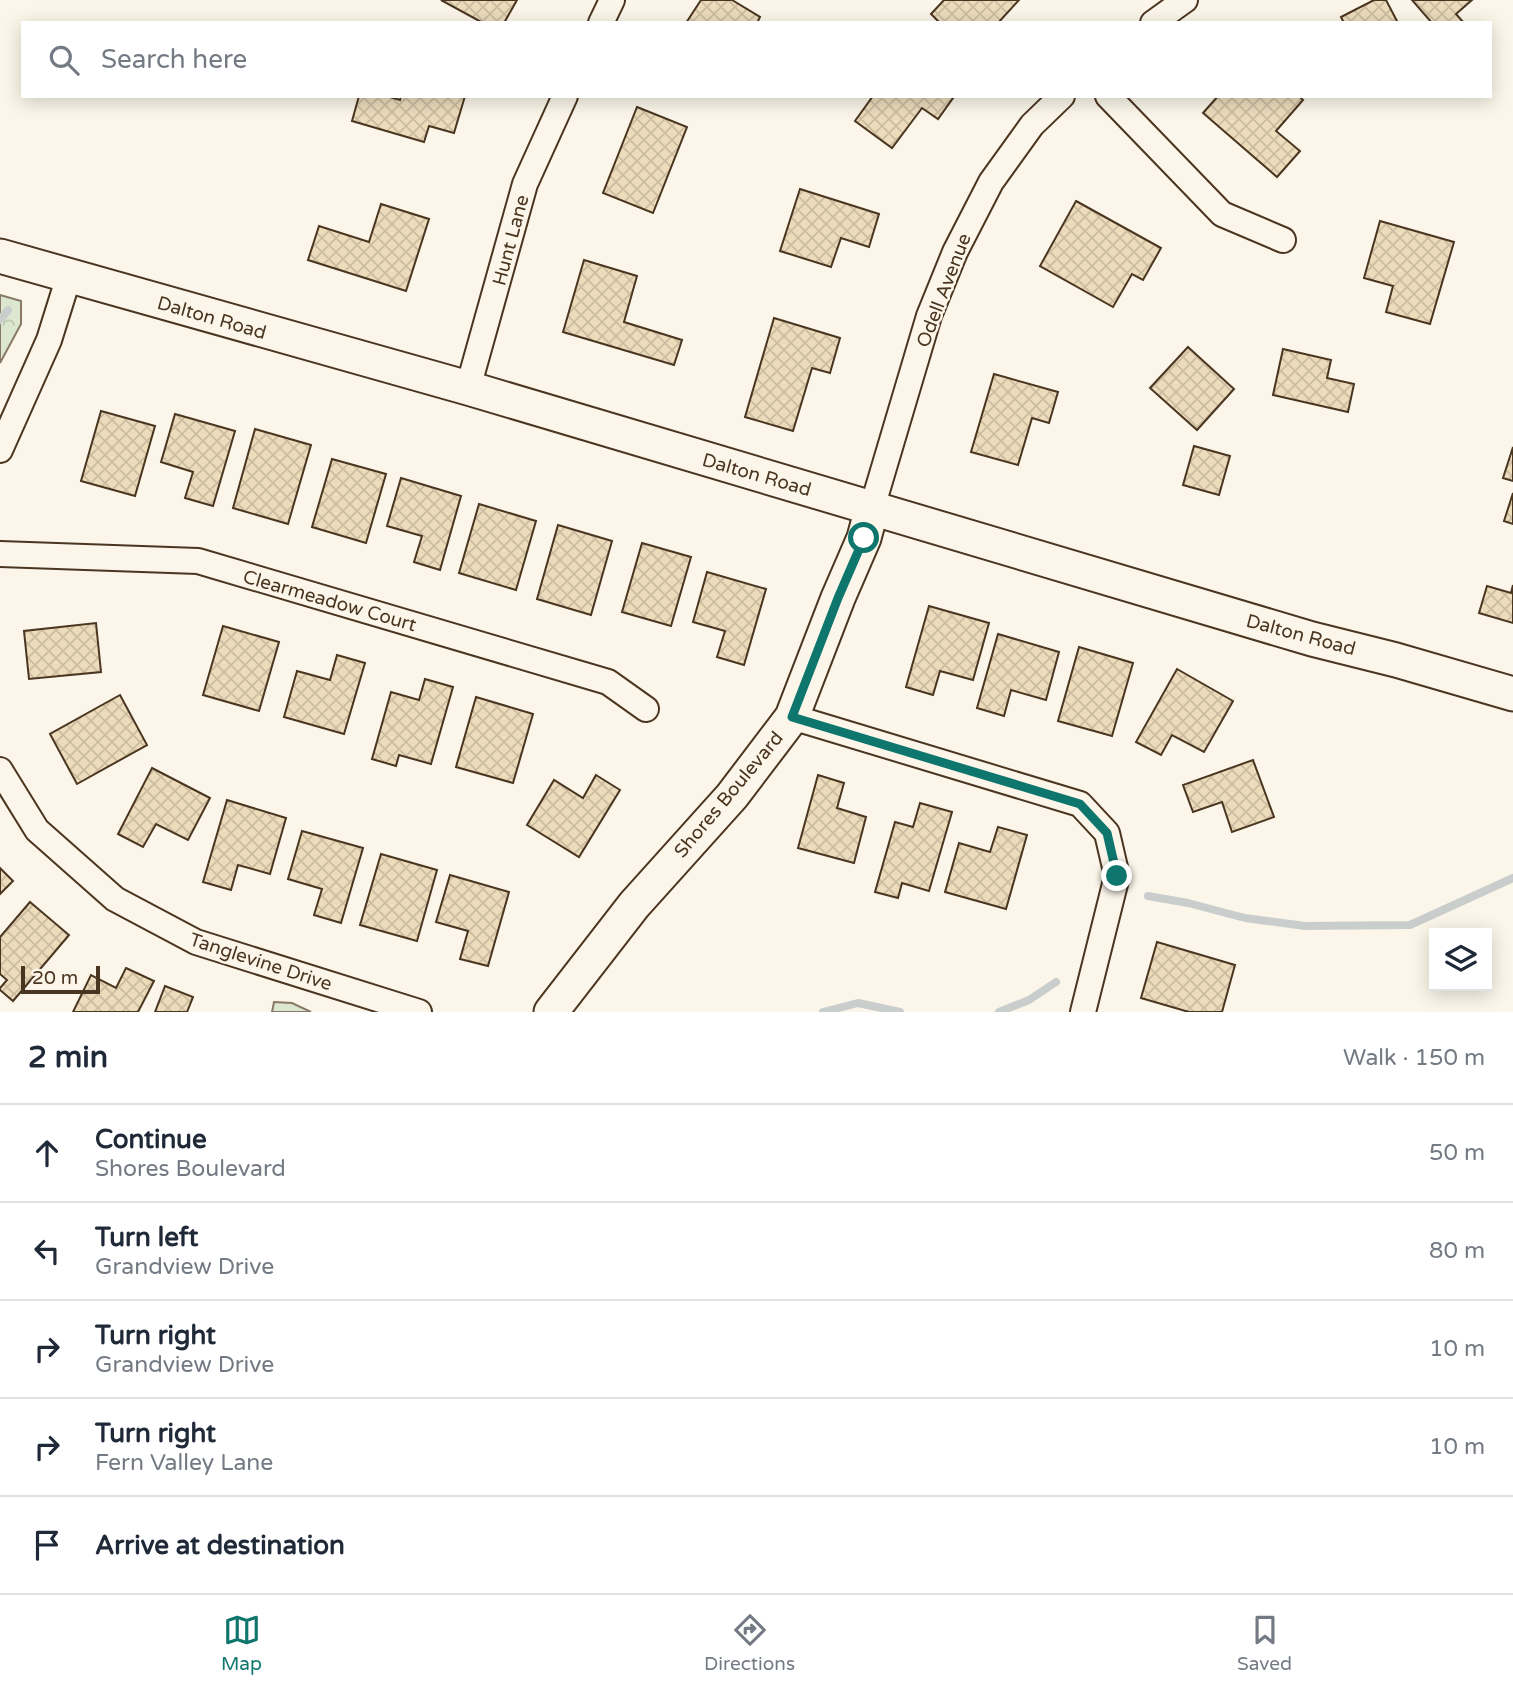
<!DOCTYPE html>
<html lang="en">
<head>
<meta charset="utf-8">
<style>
  :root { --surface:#fff; --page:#f2f2f3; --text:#1f2937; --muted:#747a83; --line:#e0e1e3; --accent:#0f766e }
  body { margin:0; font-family:"Varela Round",sans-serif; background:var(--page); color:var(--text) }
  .controls { position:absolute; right:21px; bottom:21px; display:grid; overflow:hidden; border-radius:0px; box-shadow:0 4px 18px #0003 }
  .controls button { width:63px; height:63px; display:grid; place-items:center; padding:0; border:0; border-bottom:2px solid var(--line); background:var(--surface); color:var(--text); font:35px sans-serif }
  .scale { position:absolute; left:21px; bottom:18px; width:79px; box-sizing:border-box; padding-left:7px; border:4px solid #4a3520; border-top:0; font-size:19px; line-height:24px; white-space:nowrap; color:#4a3520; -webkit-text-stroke:5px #fbf6e9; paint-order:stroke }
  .stop { position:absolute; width:21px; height:21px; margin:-16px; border:5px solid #0f766e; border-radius:50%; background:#fff }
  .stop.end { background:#0f766e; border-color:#fff; box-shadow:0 2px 7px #0008 }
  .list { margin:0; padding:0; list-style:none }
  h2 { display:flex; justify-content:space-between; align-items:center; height:91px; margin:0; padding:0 28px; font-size:30px }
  h2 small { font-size:23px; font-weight:400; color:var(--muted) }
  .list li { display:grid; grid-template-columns:46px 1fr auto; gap:21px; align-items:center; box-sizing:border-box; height:98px; padding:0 28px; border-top:2px solid var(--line) }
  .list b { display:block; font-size:26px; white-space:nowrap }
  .list p { margin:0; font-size:23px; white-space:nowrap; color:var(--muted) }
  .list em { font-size:23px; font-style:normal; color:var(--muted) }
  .icon { flex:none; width:38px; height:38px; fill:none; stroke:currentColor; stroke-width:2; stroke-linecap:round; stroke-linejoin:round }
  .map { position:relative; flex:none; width:1513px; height:1012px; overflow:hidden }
  .search { position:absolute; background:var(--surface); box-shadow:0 4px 18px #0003; left:21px; right:21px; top:21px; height:77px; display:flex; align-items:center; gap:18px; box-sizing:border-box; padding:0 24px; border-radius:0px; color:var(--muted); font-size:26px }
  .sheet { height:581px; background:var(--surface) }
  nav { display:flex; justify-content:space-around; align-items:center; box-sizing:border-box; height:98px; border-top:2px solid var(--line); background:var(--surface); font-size:19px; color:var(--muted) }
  nav a { display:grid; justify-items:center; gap:4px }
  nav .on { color:var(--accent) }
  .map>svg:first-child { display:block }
  .forest { fill:url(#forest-crowns); stroke:#887966; stroke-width:2 }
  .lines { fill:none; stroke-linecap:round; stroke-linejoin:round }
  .stream { stroke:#c9cecd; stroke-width:8 }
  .building { fill:url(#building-cross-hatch); stroke:#4a3520; stroke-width:2 }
  .street-casing { stroke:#4a3520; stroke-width:28 }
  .secondary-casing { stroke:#4a3520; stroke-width:37 }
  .street { stroke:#fbf6e9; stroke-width:24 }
  .secondary { stroke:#fbf6e9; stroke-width:33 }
  .route { stroke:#0f766e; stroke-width:9 }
  .labels { text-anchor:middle; stroke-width:5; stroke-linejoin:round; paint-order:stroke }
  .street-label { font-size:19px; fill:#4a3520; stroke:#fbf6e9 }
</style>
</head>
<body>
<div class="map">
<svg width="1513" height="1012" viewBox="0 0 1513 1012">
  <defs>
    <pattern id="forest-crowns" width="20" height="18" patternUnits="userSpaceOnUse" patternTransform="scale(1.75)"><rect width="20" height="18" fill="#dce7d0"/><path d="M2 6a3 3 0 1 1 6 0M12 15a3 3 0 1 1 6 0" fill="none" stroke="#bec7b2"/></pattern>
    <pattern id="building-cross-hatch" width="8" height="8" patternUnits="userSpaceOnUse" patternTransform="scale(1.75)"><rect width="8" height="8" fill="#ecdcbc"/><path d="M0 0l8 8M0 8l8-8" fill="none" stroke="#ccbda1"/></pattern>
  </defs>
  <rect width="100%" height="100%" fill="#fbf6e9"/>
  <g class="forest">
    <polygon points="0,295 21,301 21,324 0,363"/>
    <polygon points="274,1002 292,1003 311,1012 272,1012"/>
  </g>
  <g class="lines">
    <g class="stream">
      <polyline points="0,320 8,310"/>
      <polyline points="1148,896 1188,903 1245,918 1305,926 1410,925 1513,878"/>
      <polyline points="823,1012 858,1003 900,1012"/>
      <polyline points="999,1012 1029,1000 1056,982"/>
    </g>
  </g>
  <g class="building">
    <polygon points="441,0 517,0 504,23 483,23"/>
    <polygon points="701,0 732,0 760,17 757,23 686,23"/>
    <polygon points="944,0 1019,0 998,23 940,23 931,14"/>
    <polygon points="1374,0 1386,0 1398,23 1344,23 1341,17"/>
    <polygon points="1412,0 1472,0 1456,14 1464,23 1432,23"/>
    <polygon points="359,96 387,96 400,100 401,96 465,96 454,133 429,126 424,142 352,121"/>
    <polygon points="873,96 951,96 953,98 938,119 922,108 892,148 855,121"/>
    <polygon points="1218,96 1299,96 1303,100 1276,131 1300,151 1277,177 1203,113"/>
    <polygon points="637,107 687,127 653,213 603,193"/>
    <polygon points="800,189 879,214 869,247 841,238 831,267 780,251"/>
    <polygon points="1076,201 1161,248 1143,280 1132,274 1113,307 1040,266"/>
    <polygon points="381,204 429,219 406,291 308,260 319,226 369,242"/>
    <polygon points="1380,221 1454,242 1430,324 1386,312 1393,286 1364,278"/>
    <polygon points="584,260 637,276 624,322 682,340 674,365 563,332"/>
    <polygon points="774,318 840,338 830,373 812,368 793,431 745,417"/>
    <polygon points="1188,347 1234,389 1197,430 1150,388"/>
    <polygon points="1283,349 1331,360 1327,378 1354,384 1348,412 1273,395"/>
    <polygon points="994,374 1058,392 1049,423 1032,418 1018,465 971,452"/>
    <polygon points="101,411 155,426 135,496 81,481"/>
    <polygon points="175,414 235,431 213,506 185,498 193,472 161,462"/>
    <polygon points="255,429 311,445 288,524 233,508"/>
    <polygon points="1194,446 1230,456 1219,495 1183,485"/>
    <polygon points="1513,447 1513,481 1503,478"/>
    <polygon points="332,459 386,474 366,543 312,527"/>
    <polygon points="401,478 461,496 440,570 414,562 422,536 387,526"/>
    <polygon points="1513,493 1513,524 1504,521"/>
    <polygon points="479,504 536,521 516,590 459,573"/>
    <polygon points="558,525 612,541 591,615 537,599"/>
    <polygon points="642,543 691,557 671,626 622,612"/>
    <polygon points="707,572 766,589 744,665 717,657 725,631 693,622"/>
    <polygon points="1513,585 1513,623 1479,613 1487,586 1511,593"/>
    <polygon points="929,606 989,623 973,680 940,671 933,695 906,687"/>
    <polygon points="96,623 101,672 29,679 24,631"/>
    <polygon points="223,626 279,642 259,711 203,695"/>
    <polygon points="998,634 1059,652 1046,700 1011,690 1004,716 977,708"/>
    <polygon points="1079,647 1133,663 1112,736 1058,721"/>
    <polygon points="337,655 365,663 344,734 284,717 297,671 330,680"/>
    <polygon points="1177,669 1233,701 1204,752 1172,735 1161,755 1136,742"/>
    <polygon points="425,679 453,687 431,764 399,755 396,766 372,759 391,692 419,700"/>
    <polygon points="120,695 147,745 77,784 50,734"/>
    <polygon points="476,697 533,714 513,783 456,767"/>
    <polygon points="1253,760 1274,817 1232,832 1222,802 1193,812 1183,785"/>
    <polygon points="152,768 210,798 188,840 156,824 143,847 118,834"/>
    <polygon points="596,775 620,790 579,857 527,825 554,780 583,798"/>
    <polygon points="818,775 844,783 837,808 866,817 854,863 798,848"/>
    <polygon points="227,800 286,818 270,874 238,865 231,890 203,882"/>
    <polygon points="920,803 952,812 929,891 902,883 898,898 875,892 895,822 913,827"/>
    <polygon points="998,827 1027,835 1006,909 945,892 959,843 990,852"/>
    <polygon points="302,831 363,848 341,923 314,915 322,889 288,879"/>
    <polygon points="381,854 437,870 417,941 360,925"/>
    <polygon points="0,868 13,881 0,894"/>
    <polygon points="450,875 509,892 488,966 460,959 468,931 436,922"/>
    <polygon points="30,902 69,935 13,1001 0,990 0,988 7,980 0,974 0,937"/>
    <polygon points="1157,942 1235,965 1222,1012 1189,1012 1141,998"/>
    <polygon points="126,968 154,981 138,1012 73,1012 91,975 116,988"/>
    <polygon points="165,986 193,997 187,1012 155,1012"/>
  </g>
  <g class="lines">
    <defs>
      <g id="street">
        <polyline points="601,23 612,0"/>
        <polyline points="1153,23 1185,0"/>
        <polyline points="1108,96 1222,214 1283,240"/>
        <polyline points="468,388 525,184 565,96"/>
        <polyline points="0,450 49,340 69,276"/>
        <polyline points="872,508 929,316 955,252 991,182 1032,125 1062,96"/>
        <polyline points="0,554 198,561 608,682 646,709"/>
        <polyline points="792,717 1080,804 1107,833 1117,876 1083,1012"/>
        <polyline points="0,770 37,830 115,899 196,942 419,1012"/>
      </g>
      <g id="secondary">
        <polyline points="0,256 468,388 1312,639 1396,660 1513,694"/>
        <polyline points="551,1012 634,905 732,796 792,717 838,598 864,538 872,508"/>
      </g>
    </defs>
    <use href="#street" class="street-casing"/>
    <use href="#secondary" class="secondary-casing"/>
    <use href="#street" class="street"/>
    <use href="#secondary" class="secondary"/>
  </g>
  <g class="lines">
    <polyline class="route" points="864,538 838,598 792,717 1080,804 1107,833 1117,876"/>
  </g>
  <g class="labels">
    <g class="street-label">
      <text transform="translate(510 240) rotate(-75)" y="7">Hunt Lane</text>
      <text transform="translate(943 290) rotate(-69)" y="7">Odell Avenue</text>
      <text transform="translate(212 317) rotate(16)" y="7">Dalton Road</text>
      <text transform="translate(757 474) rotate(16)" y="7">Dalton Road</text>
      <text transform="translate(330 600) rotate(16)" y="7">Clearmeadow Court</text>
      <text transform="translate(1301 634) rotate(15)" y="7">Dalton Road</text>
      <text transform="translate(728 794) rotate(-50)" y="7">Shores Boulevard</text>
      <text transform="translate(261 961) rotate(18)" y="7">Tanglevine Drive</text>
    </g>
  </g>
</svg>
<div class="controls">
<button><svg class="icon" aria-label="layers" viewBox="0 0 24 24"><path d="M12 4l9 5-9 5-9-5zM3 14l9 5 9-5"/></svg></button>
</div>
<div class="scale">20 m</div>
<div class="stop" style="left:864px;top:538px"></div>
<div class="stop end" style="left:1117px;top:876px"></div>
<div class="search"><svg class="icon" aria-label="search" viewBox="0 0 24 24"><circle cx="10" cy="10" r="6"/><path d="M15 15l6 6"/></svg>Search here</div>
</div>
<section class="sheet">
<h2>2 min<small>Walk · 150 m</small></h2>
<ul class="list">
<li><svg class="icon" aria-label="ahead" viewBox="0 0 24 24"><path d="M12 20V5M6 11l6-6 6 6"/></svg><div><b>Continue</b><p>Shores Boulevard</p></div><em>50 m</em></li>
<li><svg class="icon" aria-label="left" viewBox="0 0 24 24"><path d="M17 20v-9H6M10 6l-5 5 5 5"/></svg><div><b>Turn left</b><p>Grandview Drive</p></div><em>80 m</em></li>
<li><svg class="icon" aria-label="right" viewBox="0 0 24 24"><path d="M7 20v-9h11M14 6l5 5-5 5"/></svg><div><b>Turn right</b><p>Grandview Drive</p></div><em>10 m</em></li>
<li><svg class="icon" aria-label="right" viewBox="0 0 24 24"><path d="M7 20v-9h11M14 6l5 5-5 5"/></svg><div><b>Turn right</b><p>Fern Valley Lane</p></div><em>10 m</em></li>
<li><svg class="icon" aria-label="arrive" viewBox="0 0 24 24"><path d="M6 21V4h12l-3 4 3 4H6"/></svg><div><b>Arrive at destination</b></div></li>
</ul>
</section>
<nav>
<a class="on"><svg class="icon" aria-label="map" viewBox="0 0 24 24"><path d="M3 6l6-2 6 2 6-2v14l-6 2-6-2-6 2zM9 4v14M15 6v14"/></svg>Map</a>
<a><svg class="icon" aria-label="directions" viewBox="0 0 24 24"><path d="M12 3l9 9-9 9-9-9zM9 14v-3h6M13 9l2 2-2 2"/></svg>Directions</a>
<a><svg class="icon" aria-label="saved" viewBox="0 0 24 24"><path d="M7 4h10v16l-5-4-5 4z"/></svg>Saved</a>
</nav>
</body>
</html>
